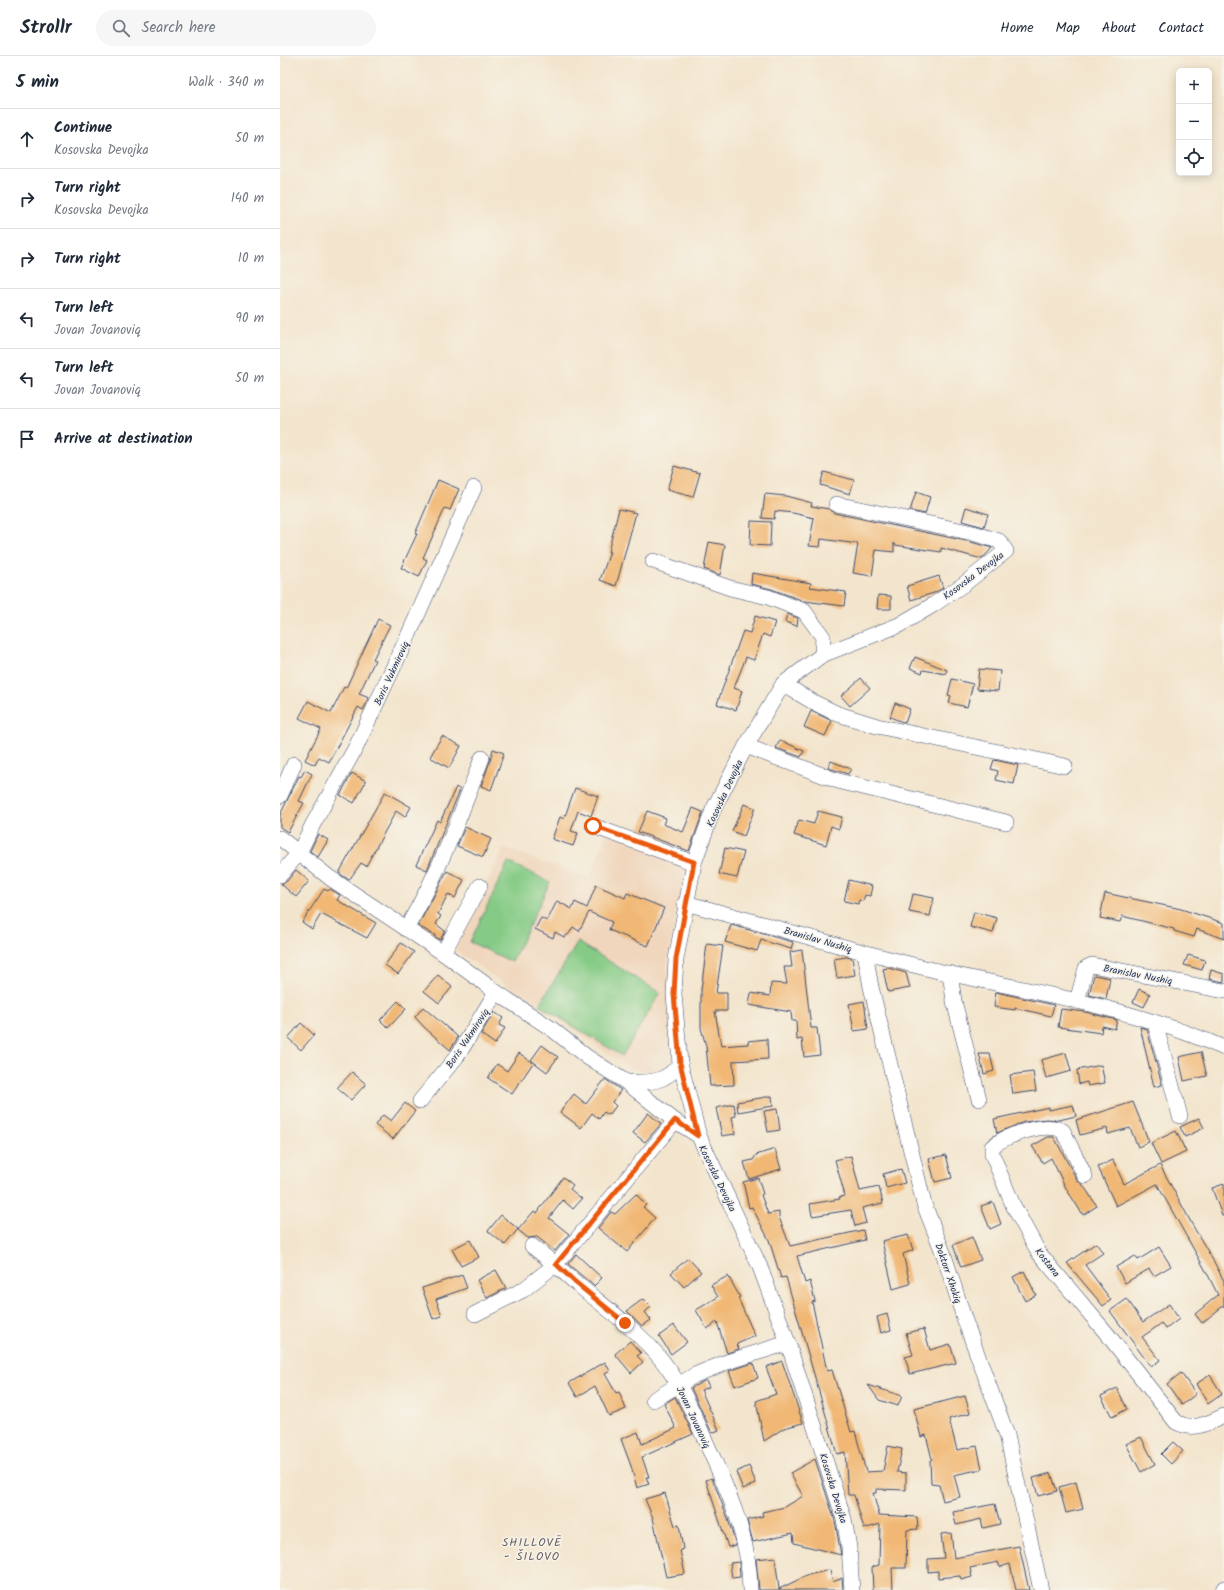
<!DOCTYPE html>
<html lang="en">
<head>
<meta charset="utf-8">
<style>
  :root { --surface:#fff; --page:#f6f6f7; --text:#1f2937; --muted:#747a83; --line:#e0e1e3 }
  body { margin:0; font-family:Kalam,sans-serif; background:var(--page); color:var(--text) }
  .controls { position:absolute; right:12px; top:12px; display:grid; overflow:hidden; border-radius:6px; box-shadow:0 2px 10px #0003 }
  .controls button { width:36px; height:36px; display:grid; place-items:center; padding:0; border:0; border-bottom:1px solid var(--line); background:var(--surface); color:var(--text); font:20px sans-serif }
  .stop { position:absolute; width:12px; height:12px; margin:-9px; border:3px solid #ea580c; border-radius:50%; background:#fff }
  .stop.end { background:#ea580c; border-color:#fff; box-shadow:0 1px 4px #0008 }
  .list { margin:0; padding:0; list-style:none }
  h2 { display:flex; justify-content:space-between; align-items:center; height:52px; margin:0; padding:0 16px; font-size:17px }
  h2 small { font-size:13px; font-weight:400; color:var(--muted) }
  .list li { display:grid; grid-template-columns:26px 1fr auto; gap:12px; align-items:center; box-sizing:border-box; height:60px; padding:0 16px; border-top:1px solid var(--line) }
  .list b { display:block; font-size:15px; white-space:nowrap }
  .list p { margin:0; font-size:13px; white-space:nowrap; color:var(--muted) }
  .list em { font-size:13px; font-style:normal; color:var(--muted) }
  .icon { flex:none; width:22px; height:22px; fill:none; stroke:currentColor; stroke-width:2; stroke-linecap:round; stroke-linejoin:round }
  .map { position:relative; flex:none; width:944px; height:1534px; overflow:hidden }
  header { display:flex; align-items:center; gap:24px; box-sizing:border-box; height:56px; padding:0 20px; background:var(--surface); border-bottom:1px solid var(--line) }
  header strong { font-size:19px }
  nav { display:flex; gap:22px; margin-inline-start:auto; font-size:14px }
  .search { width:280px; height:36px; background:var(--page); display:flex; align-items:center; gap:10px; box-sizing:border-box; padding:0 14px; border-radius:22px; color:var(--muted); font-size:15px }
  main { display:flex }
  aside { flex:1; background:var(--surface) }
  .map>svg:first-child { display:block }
  .built { fill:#f0d6bc }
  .green { fill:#85cb85; stroke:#507d72 }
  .building { fill:#f1b874 }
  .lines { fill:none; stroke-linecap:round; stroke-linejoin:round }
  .minor-casing { stroke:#3b4a6f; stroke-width:16 }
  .minor { stroke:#fff; stroke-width:15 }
  .route { stroke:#ea580c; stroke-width:5 }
  .labels { text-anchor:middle; stroke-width:3; stroke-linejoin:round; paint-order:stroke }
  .street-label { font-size:10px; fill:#1b2f5e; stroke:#f7f3e8 }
  .quarter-label { font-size:12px; letter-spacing:1px; fill:#665f66; stroke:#f7f3e8 }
</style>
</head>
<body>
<header>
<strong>Strollr</strong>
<div class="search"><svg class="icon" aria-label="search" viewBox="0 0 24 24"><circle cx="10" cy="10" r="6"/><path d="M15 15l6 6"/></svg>Search here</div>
<nav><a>Home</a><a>Map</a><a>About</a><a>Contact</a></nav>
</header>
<main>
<aside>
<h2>5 min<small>Walk · 340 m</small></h2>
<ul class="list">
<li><svg class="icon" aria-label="ahead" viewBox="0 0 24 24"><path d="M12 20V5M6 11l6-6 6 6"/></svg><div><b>Continue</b><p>Kosovska Devojka</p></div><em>50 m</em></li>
<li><svg class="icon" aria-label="right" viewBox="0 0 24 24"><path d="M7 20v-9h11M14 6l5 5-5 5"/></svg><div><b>Turn right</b><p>Kosovska Devojka</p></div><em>140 m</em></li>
<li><svg class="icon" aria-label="right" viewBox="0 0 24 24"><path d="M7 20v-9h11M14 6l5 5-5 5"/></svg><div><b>Turn right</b></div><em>10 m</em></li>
<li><svg class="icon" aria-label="left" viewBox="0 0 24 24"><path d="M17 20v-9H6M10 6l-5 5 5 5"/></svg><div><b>Turn left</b><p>Jovan Jovanoviq</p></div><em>90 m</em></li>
<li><svg class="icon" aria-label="left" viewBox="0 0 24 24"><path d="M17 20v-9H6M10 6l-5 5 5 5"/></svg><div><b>Turn left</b><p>Jovan Jovanoviq</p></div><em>50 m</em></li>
<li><svg class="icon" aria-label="arrive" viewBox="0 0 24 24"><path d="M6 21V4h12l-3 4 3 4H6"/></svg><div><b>Arrive at destination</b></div></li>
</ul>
</aside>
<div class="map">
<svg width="944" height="1534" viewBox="0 0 944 1534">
  <rect width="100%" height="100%" fill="#f7f3e8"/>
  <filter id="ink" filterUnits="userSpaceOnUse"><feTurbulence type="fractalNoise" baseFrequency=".025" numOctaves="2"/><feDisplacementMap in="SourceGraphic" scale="8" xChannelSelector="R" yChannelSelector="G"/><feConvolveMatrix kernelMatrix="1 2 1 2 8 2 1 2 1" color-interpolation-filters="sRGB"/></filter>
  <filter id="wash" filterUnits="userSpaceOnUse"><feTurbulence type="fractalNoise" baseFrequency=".012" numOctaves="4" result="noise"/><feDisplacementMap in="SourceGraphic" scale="16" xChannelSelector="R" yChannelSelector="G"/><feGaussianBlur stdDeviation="0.9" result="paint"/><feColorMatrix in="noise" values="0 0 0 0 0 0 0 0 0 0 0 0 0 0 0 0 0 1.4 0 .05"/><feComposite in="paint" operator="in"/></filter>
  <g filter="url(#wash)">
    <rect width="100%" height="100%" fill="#f3e5cd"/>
    <polygon class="built" points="328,775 406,809 387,905 393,1003 384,1012 368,1015 353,1013 338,1004 175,894 224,792 310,822"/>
    <g class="green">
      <polygon points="228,806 270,826 232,906 190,886"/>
      <polygon points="298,886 380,937 342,1000 259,949"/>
    </g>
    <g id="blocks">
      <g class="building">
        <polygon points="394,410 420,417 413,441 387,434"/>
        <polygon points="544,416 574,424 570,438 540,429"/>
        <polygon points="158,424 179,433 170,454 165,452 143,502 147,504 139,521 121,512 137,478 135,478"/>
        <polygon points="636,436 650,441 645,458 630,455"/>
        <polygon points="485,438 506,440 532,447 531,450 549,453 554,457 691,486 712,492 702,503 661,492 661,496 615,489 614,487 614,496 596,494 592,520 573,517 578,488 541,483 540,491 529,490 534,462 513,457 495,455 494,463 482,462"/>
        <polygon points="686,451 708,458 704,471 682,465"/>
        <polygon points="339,453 356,457 336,530 320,524 330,496 328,496"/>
        <polygon points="471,465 491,466 490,490 470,489"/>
        <polygon points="429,486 445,489 440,519 424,513"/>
        <polygon points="472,517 531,527 530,531 566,536 564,550 524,545 491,533 471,528"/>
        <polygon points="659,520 663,532 654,537 631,544 627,530"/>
        <polygon points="598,539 611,540 611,553 597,553"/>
        <polygon points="507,558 518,562 517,570 505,566"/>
        <polygon points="475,560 495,566 490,581 483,578 474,604 466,601 454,632 462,635 456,654 437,648 463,575 470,577"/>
        <polygon points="98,563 110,569 93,603 95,604 79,638 89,642 83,654 78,651 49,706 39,701 35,709 25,704 41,673 19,662 28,645 51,657 64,631 66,632"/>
        <polygon points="635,601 667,614 666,618 643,614 642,617 630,612"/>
        <polygon points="699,613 720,615 718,635 697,633"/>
        <polygon points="581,622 590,632 570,650 561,640"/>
        <polygon points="672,623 693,628 687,651 669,647 671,640 668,639"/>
        <polygon points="615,647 630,653 625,667 610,661"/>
        <polygon points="531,655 552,665 545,680 524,671"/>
        <polygon points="162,680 181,690 169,712 150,701"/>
        <polygon points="500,684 524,695 521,701 496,692"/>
        <polygon points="213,693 224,697 211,734 201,730 210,705"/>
        <polygon points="714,704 738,709 734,728 716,724 718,715 711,713"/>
        <polygon points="551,705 571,713 568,718 548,712"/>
        <polygon points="25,714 32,718 19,745 24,747 8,776 0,771 0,759 19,720 21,721"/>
        <polygon points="72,717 86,725 74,747 60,739"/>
        <polygon points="176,731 180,734 147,814 136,809 157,764 160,766"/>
        <polygon points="295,732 318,740 311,760 298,755 291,775 298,777 293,790 272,783 280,761 284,763"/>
        <polygon points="105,736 131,751 125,761 116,755 86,810 81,807 69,824 59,817"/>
        <polygon points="464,748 475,752 464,780 452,775"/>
        <polygon points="413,752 423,756 409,795 358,776 367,755 386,762 383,768 403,776"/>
        <polygon points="538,755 562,761 559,773 551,770 546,789 514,779 519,764 534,768"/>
        <polygon points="185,771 211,783 203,801 177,790"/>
        <polygon points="38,778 48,784 38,801 30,795"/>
        <polygon points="445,792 464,796 457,822 439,818"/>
        <polygon points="16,814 29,825 16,841 1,828 7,825"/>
        <polygon points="167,815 184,824 175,842 168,838 158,858 161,860 156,868 165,875 160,884 154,880 155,879 138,870"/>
        <polygon points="569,824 592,830 590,840 585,839 583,845 579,844 578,848 564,845"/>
        <polygon points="316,829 345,842 347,837 384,852 368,890 329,874 332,866 309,856 299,875 293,871 289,878 284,881 275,876 273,882 255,873 261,862 267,865 277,845 292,853 295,846 307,852"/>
        <polygon points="44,833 48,835 50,833 60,839 57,844 96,867 87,882 41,858 32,873 22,866"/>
        <polygon points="825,837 901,853 944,867 944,883 917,873 914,881 894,875 894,873 842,860 840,866 820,862"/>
        <polygon points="633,838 654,842 650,860 629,856"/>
        <polygon points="694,856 717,862 713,877 690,871"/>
        <polygon points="451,869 513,886 511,893 481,884 477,895 445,886"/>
        <polygon points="121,887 134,896 118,918 105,909"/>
        <polygon points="427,888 443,890 436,937 447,937 447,955 435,955 441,990 468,988 468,985 487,983 488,1003 453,1005 454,1029 430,1030 426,990 421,972 421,934"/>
        <polygon points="522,894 531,972 537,972 540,999 524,1001 522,983 517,984 516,965 512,965 511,956 469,949 471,937 490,940 491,927 507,928 504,911 512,911 510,896"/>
        <polygon points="908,899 925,904 922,914 904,909"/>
        <polygon points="566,901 572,902 575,919 557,922 554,903"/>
        <polygon points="608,912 626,917 630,932 608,936 603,913"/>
        <polygon points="931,914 944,918 944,926 929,923"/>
        <polygon points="158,919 172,931 159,947 144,935"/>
        <polygon points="814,919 830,922 826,943 809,939"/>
        <polygon points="859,933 870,938 864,951 853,946"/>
        <polygon points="716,936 774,949 771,960 735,952 735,954 714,951"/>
        <polygon points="118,945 126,953 108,972 100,964"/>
        <polygon points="584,945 588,973 574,975 569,948"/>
        <polygon points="143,951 178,981 170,994 144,971 135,961"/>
        <polygon points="781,953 805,956 837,964 835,973 822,970 821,977 778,971"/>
        <polygon points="214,956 223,962 219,969 225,972 215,988 201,978"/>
        <polygon points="21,967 34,979 21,994 8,982"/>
        <polygon points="860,971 867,973 882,1029 874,1031"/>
        <polygon points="262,989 278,1001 267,1016 251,1004"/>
        <polygon points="921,996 927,1020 904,1025 899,1001"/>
        <polygon points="239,997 253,1007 232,1038 208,1022 217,1008 227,1015"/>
        <polygon points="786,997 791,1015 766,1022 761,1004"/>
        <polygon points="699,998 710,998 714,1015 704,1018"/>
        <polygon points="821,1009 825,1027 808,1030 807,1026 799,1028 797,1014"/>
        <polygon points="72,1016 86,1028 71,1044 57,1032"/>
        <polygon points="753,1016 756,1035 733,1038 730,1019"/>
        <polygon points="325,1023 341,1034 332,1046 336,1050 329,1059 324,1056 319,1063 312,1057 301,1072 280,1056 294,1038 306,1048"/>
        <polygon points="492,1040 493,1050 458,1056 457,1046"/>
        <polygon points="853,1046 869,1086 858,1091 850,1072 828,1078 827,1072 800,1079 796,1064"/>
        <polygon points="125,1047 135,1055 113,1083 95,1069 103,1059 111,1065"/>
        <polygon points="454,1048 456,1060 452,1061 455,1078 442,1080 436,1052"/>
        <polygon points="793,1049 796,1060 779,1064 766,1063 744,1066 717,1077 714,1063 769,1051 769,1054"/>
        <polygon points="497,1053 500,1074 488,1076 484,1055"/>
        <polygon points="368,1057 381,1068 365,1086 353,1077"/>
        <polygon points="919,1062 924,1072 905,1081 900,1071"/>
        <polygon points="896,1075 906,1096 881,1108 871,1087"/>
        <polygon points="768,1081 774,1081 797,1124 803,1129 817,1150 803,1159 787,1134 771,1102 763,1107 752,1090"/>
        <polygon points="495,1093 501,1113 469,1123 464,1106 473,1104 476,1099"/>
        <polygon points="666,1099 672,1122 655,1126 649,1103"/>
        <polygon points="571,1100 580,1135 599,1131 603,1147 582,1152 586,1167 575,1170 571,1154 532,1160 530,1148 560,1143 559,1141 565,1140 555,1104"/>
        <polygon points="833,1104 844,1128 880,1109 913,1170 934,1206 944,1225 944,1252 943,1250 922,1267 915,1258 938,1239 927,1217 877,1128 836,1150 818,1111"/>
        <polygon points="621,1113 625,1127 606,1132 603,1118"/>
        <polygon points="283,1121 293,1129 290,1133 302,1143 293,1153 283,1144 269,1162 289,1178 275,1195 257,1181 248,1182 238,1174 254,1155 257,1157"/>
        <polygon points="478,1122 483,1138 481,1139 488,1158 499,1156 499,1161 510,1190 583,1174 585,1184 517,1200 525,1227 530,1225 535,1245 532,1246 547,1315 552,1314 571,1376 575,1375 586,1416 603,1415 608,1390 622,1393 617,1416 626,1417 626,1434 596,1433 596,1437 593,1437 599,1459 637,1461 638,1473 627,1474 626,1512 612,1512 613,1534 593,1534 592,1511 599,1509 600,1468 584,1473 574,1439 568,1439 565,1396 557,1398 506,1221 501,1222 489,1184 472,1151 469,1152 463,1126"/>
        <polygon points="944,1128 944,1160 942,1160 932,1132"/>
        <polygon points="356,1138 366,1149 363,1151 375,1162 347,1196 318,1172 331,1156 335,1158"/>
        <polygon points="713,1146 721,1168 710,1173 701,1150"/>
        <polygon points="221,1159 238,1173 225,1189 208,1175"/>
        <polygon points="628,1179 633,1194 623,1198 630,1228 613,1233 602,1185"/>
        <polygon points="692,1181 701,1204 681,1211 673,1189"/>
        <polygon points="190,1184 199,1201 181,1210 172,1193"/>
        <polygon points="816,1187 823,1197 805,1209 831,1244 823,1250 787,1207"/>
        <polygon points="879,1191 891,1210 874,1220 869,1213 845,1227 836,1211 855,1200 858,1204"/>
        <polygon points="296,1198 322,1222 314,1230 288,1208"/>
        <polygon points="408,1202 421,1216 404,1231 391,1217"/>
        <polygon points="216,1214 226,1232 207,1242 197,1224"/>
        <polygon points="744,1215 756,1239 745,1245 733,1221"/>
        <polygon points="182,1219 187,1232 156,1243 162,1260 153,1263 142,1232"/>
        <polygon points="448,1220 460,1241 458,1242 475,1280 457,1288 459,1293 447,1297 437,1266 427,1273 416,1254 438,1241 431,1229"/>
        <polygon points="363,1243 371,1251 365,1256 371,1264 362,1270 347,1255"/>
        <polygon points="847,1243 863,1266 889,1248 899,1263 886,1273 882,1267 862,1281 880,1304 871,1311 830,1255"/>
        <polygon points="607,1258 611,1274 601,1277 597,1261"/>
        <polygon points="394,1269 407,1286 391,1298 379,1280"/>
        <polygon points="644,1273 650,1294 670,1288 676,1307 630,1318 625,1301 633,1299 626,1277"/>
        <polygon points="350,1285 361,1297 357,1300 363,1306 351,1317 335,1298"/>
        <polygon points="502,1305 523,1367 504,1372 484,1385 476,1345 496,1338 486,1311"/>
        <polygon points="325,1306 330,1315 325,1318 336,1337 339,1336 346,1353 329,1360 315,1330 297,1341 289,1327"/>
        <polygon points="473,1307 478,1322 455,1330 449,1315"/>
        <polygon points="901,1317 916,1338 902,1349 887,1328"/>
        <polygon points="930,1319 942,1338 928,1348 916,1328"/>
        <polygon points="426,1324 429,1331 421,1334 439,1374 432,1377 411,1332"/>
        <polygon points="588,1329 622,1340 618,1350 599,1344"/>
        <polygon points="837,1332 847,1353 832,1361 821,1340"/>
        <polygon points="685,1340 690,1357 669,1363 677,1394 697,1390 702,1413 674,1419 680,1441 663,1445 659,1429 651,1428 650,1404 652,1403 646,1379 641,1381 634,1353"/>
        <polygon points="395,1341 413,1378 362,1401 369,1421 366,1421 369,1428 357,1432 351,1410 341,1383 358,1376 362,1388 396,1372 384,1348"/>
        <polygon points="861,1381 875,1408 861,1416 846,1388"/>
        <polygon points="893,1386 903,1395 891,1408 881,1398"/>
        <polygon points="535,1403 555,1465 561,1499 514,1487 513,1477 473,1486 467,1464 483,1460 482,1456 505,1451 523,1440 510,1417"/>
        <polygon points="469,1410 476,1427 463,1433 456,1416"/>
        <polygon points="771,1417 777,1435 758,1440 753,1422"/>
        <polygon points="432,1422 447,1460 456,1489 448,1491 426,1424"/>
        <polygon points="796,1426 803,1453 786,1457 779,1431"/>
        <polygon points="385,1437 395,1470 399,1469 403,1493 400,1494 405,1518 386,1521 373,1462 365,1443"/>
        <polygon points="715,1448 720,1468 703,1472 701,1463 676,1469 673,1456"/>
        <polygon points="671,1477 674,1502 739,1490 749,1534 736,1534 730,1508 720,1511 718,1506 690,1512 692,1521 681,1524 680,1520 658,1522 658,1515 648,1516 648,1503 664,1502 661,1478"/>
        <polygon points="495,1501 499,1533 528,1519 550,1514 553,1526 562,1522 563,1534 479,1534 476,1503"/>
        <polygon points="459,1506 460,1521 452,1522 450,1507"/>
      </g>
    </g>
  </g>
  <g filter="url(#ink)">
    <use href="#blocks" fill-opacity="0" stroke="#3b4a6f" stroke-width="1"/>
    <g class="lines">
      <defs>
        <g id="minor">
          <polyline points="556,448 693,477 719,485 726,495 684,528 653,549 619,569 542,599 503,628 466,690 433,754 414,807 396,903 394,938 400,1007 419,1080 480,1211 508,1287 564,1463 569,1491 572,1534"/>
          <polyline points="373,505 450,532 488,541 524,555 543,581 542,599"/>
          <polyline points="503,628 535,647 558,658 597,670 785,710"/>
          <polyline points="466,690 558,725 726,766"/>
          <polyline points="0,740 14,708"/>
          <polyline points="313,770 414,807"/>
          <polyline points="0,782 50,822 163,897 216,936 272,973 307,1001 346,1026 395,1065 419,1080"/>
          <polyline points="0,819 19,797 32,770 76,691 129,578 194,432"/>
          <path d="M405,847C494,870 581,898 671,918C763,937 857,954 944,992"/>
          <path d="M126,873C158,819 180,761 202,702"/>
          <polyline points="163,897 200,830"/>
          <polyline points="585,897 591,931 644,1148 664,1199 684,1262 727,1379 761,1534"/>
          <polyline points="670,917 674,945 699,1043"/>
          <polyline points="797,945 806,912 812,909 944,935"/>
          <polyline points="875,967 900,1060"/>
          <path d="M346,1026C368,1027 387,1027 400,1007"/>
          <polyline points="140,1045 178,999 216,936"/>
          <path d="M805,1120L783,1075C767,1065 725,1079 712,1091V1098L733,1149L759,1197L828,1279L896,1366C914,1376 927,1367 944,1360"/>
          <path d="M252,1190C268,1202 281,1214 296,1227C322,1249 351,1269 374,1295C398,1321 411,1352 425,1384C447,1432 470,1481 470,1534"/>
          <polyline points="195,1258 243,1234 276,1208 395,1065"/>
          <polyline points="373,1344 415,1319 447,1306 508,1287"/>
          <polyline points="943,1534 944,1532"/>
        </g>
      </defs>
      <use href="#minor" class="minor-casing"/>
      <use href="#minor" class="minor"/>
    </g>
  </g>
  <g class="lines" filter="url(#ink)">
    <polyline class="route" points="313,770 414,806 396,903 394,938 400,1007 418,1080 395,1064 276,1208 295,1226 345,1267"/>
  </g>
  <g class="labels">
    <g class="street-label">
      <text transform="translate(693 519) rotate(-37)" y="4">Kosovska Devojka</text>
      <text transform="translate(111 617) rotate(-65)" y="4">Boris Vukmiroviq</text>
      <text transform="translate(444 737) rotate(-65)" y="4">Kosovska Devojka</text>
      <text transform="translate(538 883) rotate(16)" y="4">Branislav Nushiq</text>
      <text transform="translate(858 918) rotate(11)" y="4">Branislav Nushiq</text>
      <text transform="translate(187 982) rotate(-56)" y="4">Boris Vukmiroviq</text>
      <text transform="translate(438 1122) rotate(64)" y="4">Kosovska Devojka</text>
      <text transform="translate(768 1206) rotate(52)" y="4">Kostana</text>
      <text transform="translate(669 1217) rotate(71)" y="4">Doktorr Xhokiq</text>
      <text transform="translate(414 1361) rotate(65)" y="4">Jovan Jovanoviq</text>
      <text transform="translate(554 1432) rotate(73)" y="4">Kosovska Devojka</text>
    </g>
    <g class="quarter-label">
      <text x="252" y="1490">SHILLOVË<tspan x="252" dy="14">- ŠILOVO</tspan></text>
    </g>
  </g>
</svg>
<div class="controls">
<button>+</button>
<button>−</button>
<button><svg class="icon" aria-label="locate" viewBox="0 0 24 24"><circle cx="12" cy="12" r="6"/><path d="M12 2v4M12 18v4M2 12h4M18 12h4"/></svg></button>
</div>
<div class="stop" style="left:313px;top:770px"></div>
<div class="stop end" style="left:345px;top:1267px"></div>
</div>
</main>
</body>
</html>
